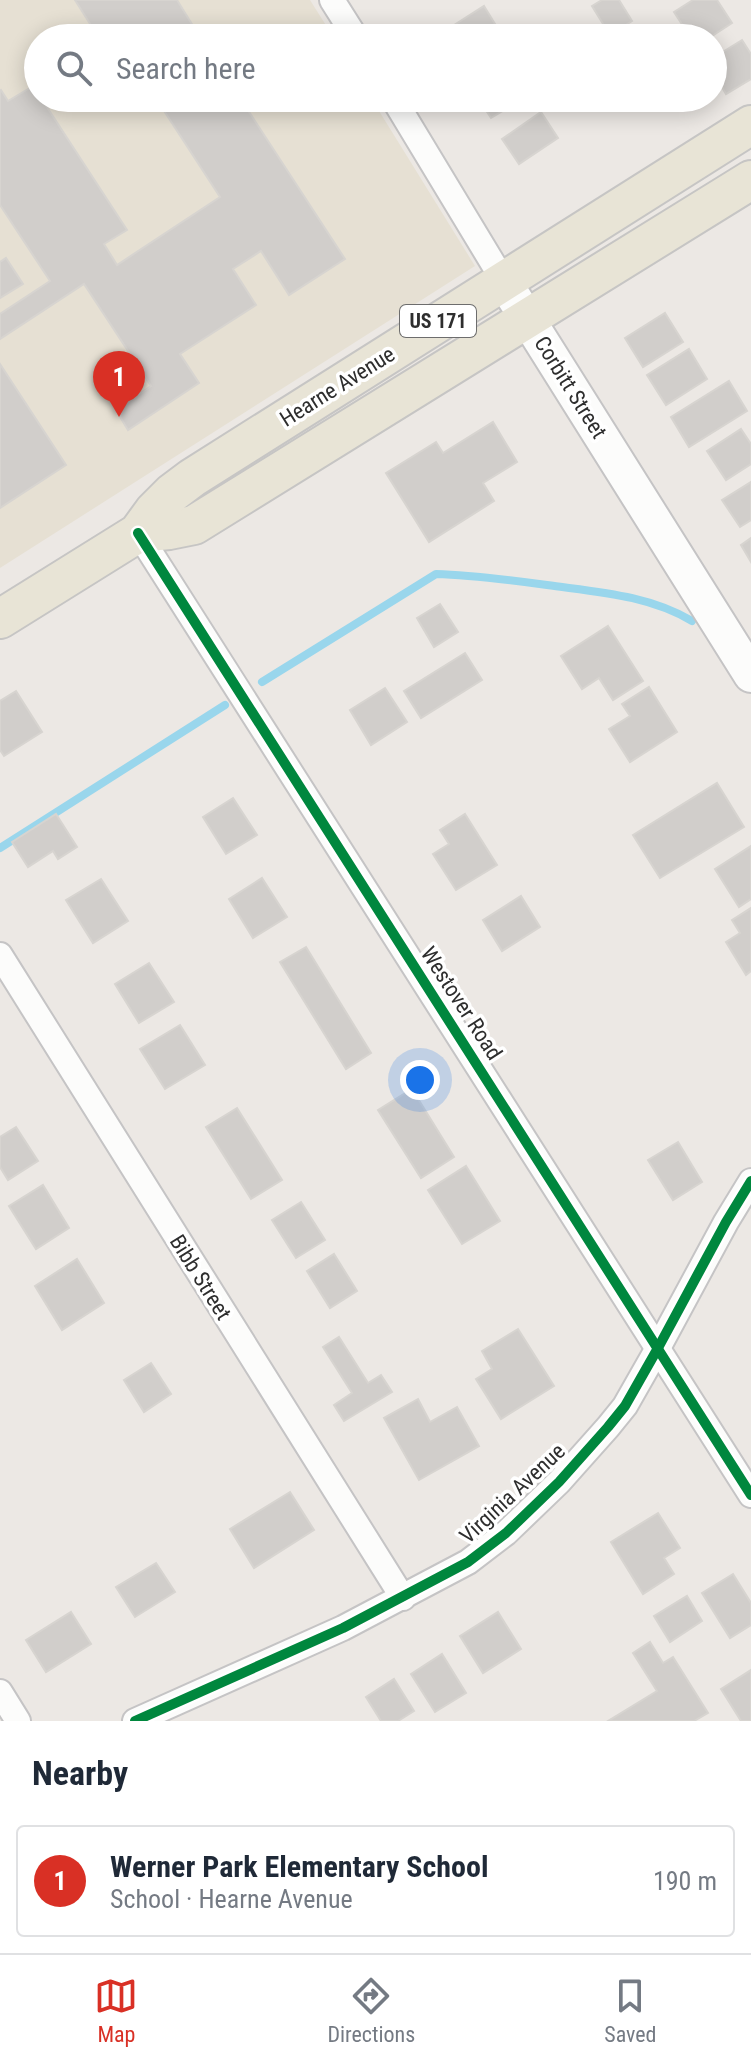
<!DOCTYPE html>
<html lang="en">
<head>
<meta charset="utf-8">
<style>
  :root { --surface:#fff; --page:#f6f6f7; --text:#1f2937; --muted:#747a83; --line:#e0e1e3; --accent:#d93025 }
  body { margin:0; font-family:"Roboto Condensed",sans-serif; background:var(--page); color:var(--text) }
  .you { position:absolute; left:420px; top:1080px; width:28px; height:28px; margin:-20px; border:6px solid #fff; border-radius:50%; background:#1a73e8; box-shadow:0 0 0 12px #1a73e833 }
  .badge { display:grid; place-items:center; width:52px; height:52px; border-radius:50%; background:var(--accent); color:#fff; font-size:26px; font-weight:700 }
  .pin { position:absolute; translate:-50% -66px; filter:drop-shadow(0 2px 4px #0008) }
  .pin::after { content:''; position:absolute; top:42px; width:28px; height:24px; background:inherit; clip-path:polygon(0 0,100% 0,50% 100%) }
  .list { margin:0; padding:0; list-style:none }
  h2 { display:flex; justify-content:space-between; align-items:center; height:104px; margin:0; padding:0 32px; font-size:34px }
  h2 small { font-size:26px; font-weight:400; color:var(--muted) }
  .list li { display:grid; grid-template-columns:52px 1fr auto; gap:24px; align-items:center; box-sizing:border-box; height:112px; margin:0 16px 16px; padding:0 16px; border:2px solid var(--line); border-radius:8px }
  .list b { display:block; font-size:30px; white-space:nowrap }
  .list p { margin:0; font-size:26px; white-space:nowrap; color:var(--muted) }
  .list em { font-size:26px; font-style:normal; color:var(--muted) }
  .icon { flex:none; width:44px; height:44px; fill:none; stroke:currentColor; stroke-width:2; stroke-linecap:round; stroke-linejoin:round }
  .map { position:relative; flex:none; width:751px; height:1721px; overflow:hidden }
  .search { position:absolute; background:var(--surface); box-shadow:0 4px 20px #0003; left:24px; right:24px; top:24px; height:88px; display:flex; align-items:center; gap:20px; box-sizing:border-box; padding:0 28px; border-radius:44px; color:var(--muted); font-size:30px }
  .sheet { height:232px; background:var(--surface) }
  nav { display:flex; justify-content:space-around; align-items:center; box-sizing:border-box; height:112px; border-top:2px solid var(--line); background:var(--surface); font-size:22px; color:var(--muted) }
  nav a { display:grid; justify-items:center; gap:4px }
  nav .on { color:var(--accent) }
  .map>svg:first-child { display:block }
  .education { fill:#e6e0d3 }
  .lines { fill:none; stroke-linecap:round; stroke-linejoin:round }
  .stream { stroke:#99d6ec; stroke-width:8 }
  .building { fill:#d1cecb; stroke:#d7d4d0; stroke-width:2 }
  .street-casing { stroke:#c5c4c5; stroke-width:28 }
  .secondary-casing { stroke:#c5c4c5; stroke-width:38 }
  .primary-casing { stroke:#c6c5c4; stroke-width:42 }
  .street { stroke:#fcfcfb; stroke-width:24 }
  .secondary { stroke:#fcfcfb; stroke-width:34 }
  .primary { stroke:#e8e4d6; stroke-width:38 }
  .cycleway-casing { stroke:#fff; stroke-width:15 }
  .cycleway { stroke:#00873e; stroke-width:10 }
  .labels { text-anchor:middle; stroke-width:7; stroke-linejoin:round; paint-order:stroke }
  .shield { fill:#fff; stroke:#6d6d6d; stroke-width:2 }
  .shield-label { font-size:20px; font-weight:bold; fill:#2e2e2e }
  .street-label { font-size:22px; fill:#2e2e2e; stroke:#fff }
</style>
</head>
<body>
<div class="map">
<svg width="751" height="1721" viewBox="0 0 751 1721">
  <rect width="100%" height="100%" fill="#ece8e4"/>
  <polygon class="education" points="0,0 310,0 334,38 38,38 38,98 371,98 475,266 0,568"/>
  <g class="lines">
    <g class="stream">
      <path d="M262,682L436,574C473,575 510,580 547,585C597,592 648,595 692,621"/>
      <polyline points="0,848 225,705"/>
    </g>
  </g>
  <g class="building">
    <polygon points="75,0 177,0 198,34 192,38 99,38"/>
    <polygon points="602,0 619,0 632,21 610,35 592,6"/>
    <polygon points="693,0 717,0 732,23 709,38 691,38 674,12"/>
    <polygon points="484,6 503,37 442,38 440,34"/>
    <polygon points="742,40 751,54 751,79 726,94 713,72 713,58"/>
    <polygon points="33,86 38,94 38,98 41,98 127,230 104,244 117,265 220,197 157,100 160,98 240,98 345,259 289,295 261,251 233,269 256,305 180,354 199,383 128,430 116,410 151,386 84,284 0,339 0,314 50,281 0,205 0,91 1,90 8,101"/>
    <polygon points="478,98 524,98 491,118"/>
    <polygon points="541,112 558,138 519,164 502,139"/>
    <polygon points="6,258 23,284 0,298 0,262"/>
    <polygon points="665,313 683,342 643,367 625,338"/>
    <polygon points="689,349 707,379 666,405 647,375"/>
    <polygon points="0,364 66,465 0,508"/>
    <polygon points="729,381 747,411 689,447 671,417"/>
    <polygon points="493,422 517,462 483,483 494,501 429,542 386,473 436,442 443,453"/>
    <polygon points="741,429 751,444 751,464 726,480 707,451"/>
    <polygon points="751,482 751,520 740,527 722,500"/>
    <polygon points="751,538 751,562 741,545"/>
    <polygon points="440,604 458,632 434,647 417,618"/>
    <polygon points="608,626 643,681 613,700 599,678 582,689 561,656"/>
    <polygon points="465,653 482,680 421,718 404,691"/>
    <polygon points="649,687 677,732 630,762 609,729 630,716 622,704"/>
    <polygon points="385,688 407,722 371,745 350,710"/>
    <polygon points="16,691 42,732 4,756 0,750 0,701"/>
    <polygon points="717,783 744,827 660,878 633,835"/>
    <polygon points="233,798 257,835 226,854 203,817"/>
    <polygon points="56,814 77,847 58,859 53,851 28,867 12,842"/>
    <polygon points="465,814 497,865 456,890 433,854 449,844 440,830"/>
    <polygon points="751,846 751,899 739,907 715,869"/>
    <polygon points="262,878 287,917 253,938 229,899"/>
    <polygon points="101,879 128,921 93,943 66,900"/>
    <polygon points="521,896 540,927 502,951 483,920"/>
    <polygon points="751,908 751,971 746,975 726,942 740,933 732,920"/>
    <polygon points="306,947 371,1053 346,1069 280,962"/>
    <polygon points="149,963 174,1002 139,1023 115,984"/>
    <polygon points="180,1025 205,1065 165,1089 140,1049"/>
    <polygon points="412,1089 454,1157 421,1178 378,1110"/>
    <polygon points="237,1108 282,1180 251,1199 206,1127"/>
    <polygon points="16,1127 38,1161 8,1180 0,1167 0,1137"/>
    <polygon points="678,1142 702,1182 673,1200 648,1160"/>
    <polygon points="466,1166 500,1221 462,1244 428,1190"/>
    <polygon points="43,1185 69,1228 36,1249 9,1206"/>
    <polygon points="301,1202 325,1240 296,1258 272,1220"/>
    <polygon points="334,1254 357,1291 330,1308 307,1271"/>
    <polygon points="77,1259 104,1303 62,1330 35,1286"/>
    <polygon points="518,1329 554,1386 501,1419 476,1379 492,1369 482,1351"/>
    <polygon points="339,1337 368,1383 381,1375 392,1392 344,1421 334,1405 352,1393 323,1347"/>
    <polygon points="151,1363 171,1394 144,1412 124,1380"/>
    <polygon points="418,1399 430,1422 457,1407 479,1446 419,1480 384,1418"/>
    <polygon points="290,1492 314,1530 254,1568 230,1529"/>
    <polygon points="658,1513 680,1548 664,1558 674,1574 643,1594 611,1542"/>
    <polygon points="156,1563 175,1592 135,1617 116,1587"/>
    <polygon points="733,1574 751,1603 751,1625 730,1638 702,1593"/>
    <polygon points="687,1596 702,1621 670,1642 654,1616"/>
    <polygon points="71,1612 91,1644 46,1672 26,1640"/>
    <polygon points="498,1612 521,1649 483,1673 460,1636"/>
    <polygon points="650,1642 663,1663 673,1657 708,1713 694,1721 608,1721 657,1691 633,1653"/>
    <polygon points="442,1654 466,1693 435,1712 411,1674"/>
    <polygon points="751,1670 751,1721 741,1721 721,1689"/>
    <polygon points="394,1679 414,1711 398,1721 381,1721 366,1697"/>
  </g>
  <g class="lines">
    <defs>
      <g id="street">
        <polyline points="332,0 356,38"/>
        <polyline points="393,98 503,280"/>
        <polyline points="138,533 751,1495"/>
        <polyline points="0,955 403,1598"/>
        <polyline points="0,1692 18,1721"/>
        <polyline points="135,1721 343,1628 468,1562 506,1533 559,1482 608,1427 625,1406 658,1348 726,1222 751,1181"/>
      </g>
      <polyline id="secondary" points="503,280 751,675"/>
      <g id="primary">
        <polyline points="138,533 169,530 194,525 751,180"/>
        <polyline points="0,619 138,533 154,511 172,493 192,478 751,125"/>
      </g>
    </defs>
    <use href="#street" class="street-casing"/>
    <use href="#secondary" class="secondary-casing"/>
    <use href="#primary" class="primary-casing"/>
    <use href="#street" class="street"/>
    <use href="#secondary" class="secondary"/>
    <use href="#primary" class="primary"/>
    <defs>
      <g id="cycleway">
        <polyline points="138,533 751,1495"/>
        <polyline points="135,1721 343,1628 468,1562 506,1533 559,1482 608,1427 625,1406 658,1348 726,1222 751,1181"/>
      </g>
    </defs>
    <use href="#cycleway" class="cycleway-casing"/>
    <use href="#cycleway" class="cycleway"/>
  </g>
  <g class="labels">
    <rect class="shield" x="400" y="305" width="76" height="32" rx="6"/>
    <g class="shield-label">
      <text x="438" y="328">US 171</text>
    </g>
    <g class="street-label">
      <text transform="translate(337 386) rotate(-32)" y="8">Hearne Avenue</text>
      <text transform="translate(571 387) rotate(58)" y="8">Corbitt Street</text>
      <text transform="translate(462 1003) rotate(57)" y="8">Westover Road</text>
      <text transform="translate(201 1277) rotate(58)" y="8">Bibb Street</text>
      <text transform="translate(512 1493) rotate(-43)" y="8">Virginia Avenue</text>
    </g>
  </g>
</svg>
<div class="you"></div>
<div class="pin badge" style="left:119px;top:417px">1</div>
<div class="search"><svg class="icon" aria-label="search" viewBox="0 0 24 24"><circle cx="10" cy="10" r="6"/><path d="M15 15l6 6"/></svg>Search here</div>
</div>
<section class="sheet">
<h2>Nearby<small></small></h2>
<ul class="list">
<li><span class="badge">1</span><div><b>Werner Park Elementary School</b><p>School · Hearne Avenue</p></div><em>190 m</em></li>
</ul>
</section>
<nav>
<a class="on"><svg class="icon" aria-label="map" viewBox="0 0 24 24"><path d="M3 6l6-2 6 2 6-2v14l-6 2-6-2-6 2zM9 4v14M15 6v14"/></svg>Map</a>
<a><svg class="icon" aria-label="directions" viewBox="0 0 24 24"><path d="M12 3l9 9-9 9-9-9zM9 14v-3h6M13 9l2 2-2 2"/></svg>Directions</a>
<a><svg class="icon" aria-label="saved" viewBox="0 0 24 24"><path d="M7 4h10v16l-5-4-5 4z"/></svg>Saved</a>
</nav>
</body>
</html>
